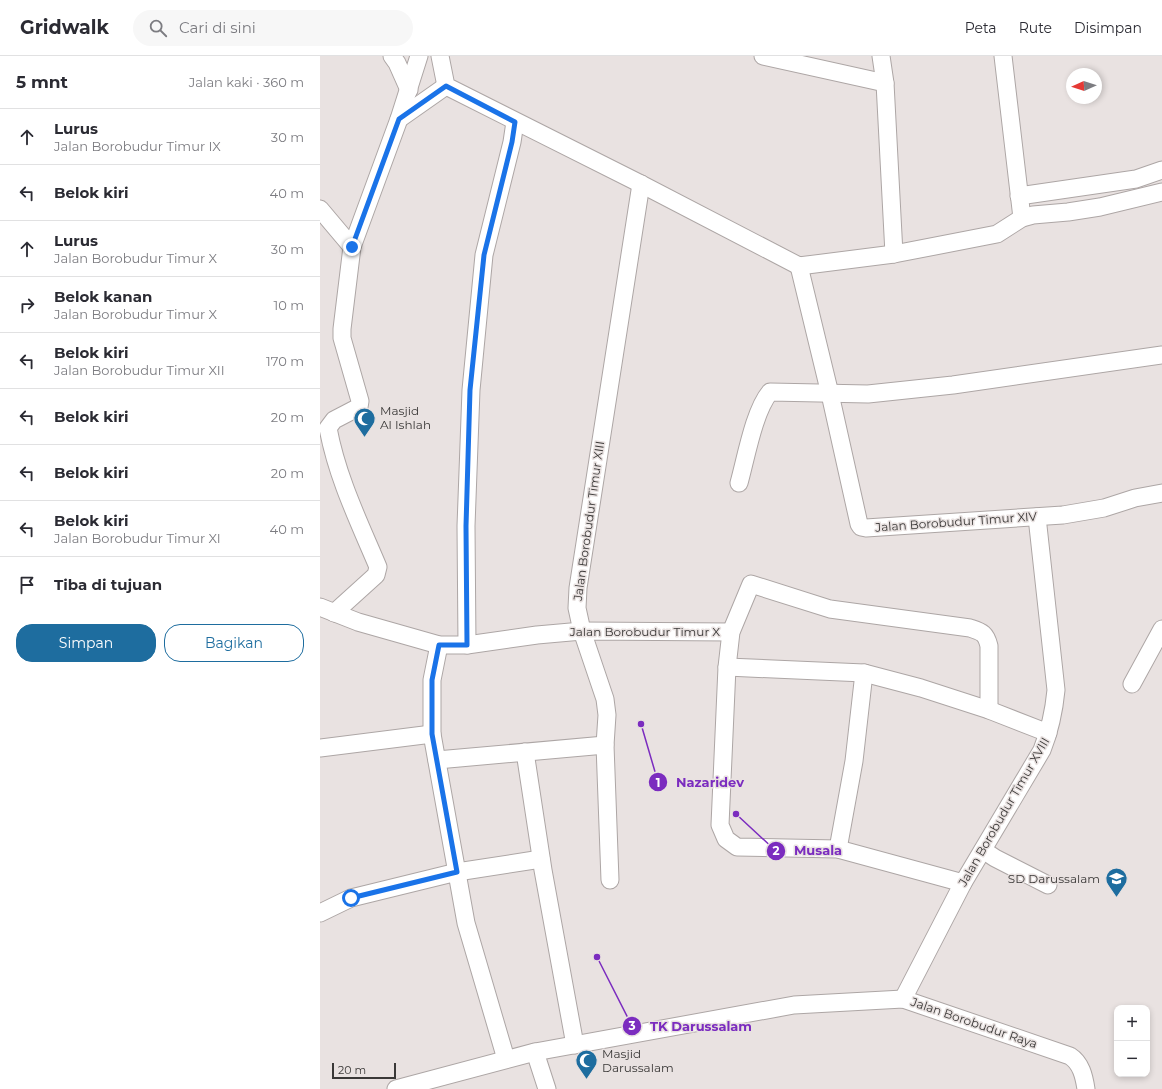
<!DOCTYPE html>
<html lang="id">
<head>
<meta charset="utf-8">
<style>
  :root { --surface:#fff; --page:#f7f7f7; --text:#2b2b33; --muted:#7c7c81; --line:#e1e1e2; --accent:#1e6d9f }
  body { margin:0; font-family:Montserrat,sans-serif; background:var(--page); color:var(--text) }
  .controls { position:absolute; right:12px; bottom:12px; display:grid; overflow:hidden; border-radius:8px; box-shadow:0 2px 6px #0003 }
  .controls button { width:36px; height:36px; display:grid; place-items:center; padding:0; border:0; border-bottom:1px solid var(--line); background:var(--surface); color:var(--text); font:20px sans-serif }
  .compass { position:absolute; left:746px; top:12px; width:36px; height:36px; border-radius:50%; background:var(--surface); box-shadow:0 2px 6px #0003; rotate:267deg }
  .scale { position:absolute; left:12px; bottom:10px; width:64px; box-sizing:border-box; padding-left:4px; border:2px solid #3a3837; border-top:0; font-size:11px; line-height:14px; white-space:nowrap; color:#3a3837; -webkit-text-stroke:3px #e9e2e1; paint-order:stroke }
  .stop { position:absolute; width:12px; height:12px; margin:-9px; border:3px solid #1a73e8; border-radius:50%; background:#fff }
  .stop.end { background:#1a73e8; border-color:#fff; box-shadow:0 1px 4px #0008 }
  .list { margin:0; padding:0; list-style:none }
  h2 { display:flex; justify-content:space-between; align-items:center; height:52px; margin:0; padding:0 16px; font-size:17px }
  h2 small { font-size:13px; font-weight:400; color:var(--muted) }
  .list li { display:grid; grid-template-columns:26px 1fr auto; gap:12px; align-items:center; box-sizing:border-box; height:56px; padding:0 16px; border-top:1px solid var(--line) }
  .list b { display:block; font-size:15px; white-space:nowrap }
  .list p { margin:0; font-size:13px; white-space:nowrap; color:var(--muted) }
  .list em { font-size:13px; font-style:normal; color:var(--muted) }
  .actions { display:flex; gap:8px; padding:12px 16px }
  .actions a { flex:1; padding:9px 0; border:1px solid var(--accent); border-radius:16px; text-align:center; font-size:14px; color:var(--accent) }
  .actions .main { background:var(--accent); color:#fff }
  .icon { flex:none; width:22px; height:22px; fill:none; stroke:currentColor; stroke-width:2; stroke-linecap:round; stroke-linejoin:round }
  .map { position:relative; flex:none; width:842px; height:1033px; overflow:hidden }
  header { display:flex; align-items:center; gap:24px; box-sizing:border-box; height:56px; padding:0 20px; background:var(--surface); border-bottom:1px solid var(--line) }
  header strong { font-size:19px }
  nav { display:flex; gap:22px; margin-inline-start:auto; font-size:14px }
  .search { width:280px; height:36px; background:var(--page); display:flex; align-items:center; gap:10px; box-sizing:border-box; padding:0 14px; border-radius:22px; color:var(--muted); font-size:15px }
  main { display:flex }
  aside { flex:1; background:var(--surface) }
  .map>svg:first-child { display:block }
  .lines { fill:none; stroke-linecap:round; stroke-linejoin:round }
  .street-casing { stroke:#ada6a5; stroke-width:19 }
  .street { stroke:#fff; stroke-width:17 }
  .route { stroke:#1a73e8; stroke-width:5 }
  .labels { text-anchor:middle; stroke-width:3; stroke-linejoin:round; paint-order:stroke }
  .poi-label { font-size:12px; fill:#3a3837; stroke:#e9e2e1; text-anchor:start }
  .street-label { font-size:12px; fill:#3a3837; stroke:#e9e2e1 }
  .leader { fill:none; stroke:#7b2cbf; stroke-width:1.5 }
  .callout-dot { fill:#7b2cbf; stroke:#e9e2e1; stroke-width:1.5 }
  .mark-label { font-size:12px; text-anchor:middle; font-weight:bold; fill:#fff }
  .callout-label { font-size:13px; text-anchor:middle; font-weight:bold; fill:#7b2cbf; stroke:#e9e2e1; stroke-width:3; stroke-linejoin:round; paint-order:stroke }
</style>
</head>
<body>
<header>
<strong>Gridwalk</strong>
<div class="search"><svg class="icon" aria-label="search" viewBox="0 0 24 24"><circle cx="10" cy="10" r="6"/><path d="M15 15l6 6"/></svg>Cari di sini</div>
<nav><a>Peta</a><a>Rute</a><a>Disimpan</a></nav>
</header>
<main>
<aside>
<h2>5 mnt<small>Jalan kaki · 360 m</small></h2>
<ul class="list">
<li><svg class="icon" aria-label="ahead" viewBox="0 0 24 24"><path d="M12 20V5M6 11l6-6 6 6"/></svg><div><b>Lurus</b><p>Jalan Borobudur Timur IX</p></div><em>30 m</em></li>
<li><svg class="icon" aria-label="left" viewBox="0 0 24 24"><path d="M17 20v-9H6M10 6l-5 5 5 5"/></svg><div><b>Belok kiri</b></div><em>40 m</em></li>
<li><svg class="icon" aria-label="ahead" viewBox="0 0 24 24"><path d="M12 20V5M6 11l6-6 6 6"/></svg><div><b>Lurus</b><p>Jalan Borobudur Timur X</p></div><em>30 m</em></li>
<li><svg class="icon" aria-label="right" viewBox="0 0 24 24"><path d="M7 20v-9h11M14 6l5 5-5 5"/></svg><div><b>Belok kanan</b><p>Jalan Borobudur Timur X</p></div><em>10 m</em></li>
<li><svg class="icon" aria-label="left" viewBox="0 0 24 24"><path d="M17 20v-9H6M10 6l-5 5 5 5"/></svg><div><b>Belok kiri</b><p>Jalan Borobudur Timur XII</p></div><em>170 m</em></li>
<li><svg class="icon" aria-label="left" viewBox="0 0 24 24"><path d="M17 20v-9H6M10 6l-5 5 5 5"/></svg><div><b>Belok kiri</b></div><em>20 m</em></li>
<li><svg class="icon" aria-label="left" viewBox="0 0 24 24"><path d="M17 20v-9H6M10 6l-5 5 5 5"/></svg><div><b>Belok kiri</b></div><em>20 m</em></li>
<li><svg class="icon" aria-label="left" viewBox="0 0 24 24"><path d="M17 20v-9H6M10 6l-5 5 5 5"/></svg><div><b>Belok kiri</b><p>Jalan Borobudur Timur XI</p></div><em>40 m</em></li>
<li><svg class="icon" aria-label="arrive" viewBox="0 0 24 24"><path d="M6 21V4h12l-3 4 3 4H6"/></svg><div><b>Tiba di tujuan</b></div></li>
</ul>
<div class="actions"><a class="main">Simpan</a><a>Bagikan</a></div>
</aside>
<div class="map">
<svg width="842" height="1033" viewBox="0 0 842 1033">
  <rect width="100%" height="100%" fill="#e9e2e1"/>
  <g class="lines">
    <defs>
      <g id="street">
        <polyline points="72,0 77,7 89,34"/>
        <polyline points="120,0 126,30 321,128 479,210 574,198 677,178 702,162 713,159 748,156 780,151 842,136"/>
        <polyline points="443,0 565,27"/>
        <polyline points="561,0 565,27 574,198"/>
        <polyline points="683,0 702,162"/>
        <polyline points="79,63 126,30"/>
        <polyline points="699,140 816,123 842,114"/>
        <polyline points="0,153 32,191"/>
        <polyline points="479,210 510,338 539,468 541,471 546,472 743,459 784,452 815,442 842,437"/>
        <path d="M419,427C426,402 434,355 450,336L548,338L633,329L842,299"/>
        <polyline points="0,551 38,566 119,589 147,589 217,579 262,575 411,576"/>
        <path d="M14,557L56,519L58,511C39,466 17,421 8,372L14,364L39,351L40,345L22,282V273L32,191L79,63L99,0"/>
        <polyline points="119,589 112,624 112,678 146,867 186,1003"/>
        <polyline points="147,589 146,470 151,334 164,199 192,86 195,66"/>
        <polyline points="407,611 544,617 601,632 669,654 728,677"/>
        <polyline points="812,628 842,573"/>
        <polyline points="0,692 112,678"/>
        <polyline points="205,696 223,814 255,989"/>
        <polyline points="117,704 285,689"/>
        <polyline points="518,793 534,705 544,617"/>
        <polyline points="663,794 675,802 728,829"/>
        <polyline points="290,824 285,689 287,659 285,643 262,575 257,552 258,532 321,128"/>
        <path d="M643,827L518,793L417,791L406,783L400,769L407,611L411,576L431,528L510,553L650,572C662,576 666,577 669,590V654"/>
        <polyline points="0,857 31,842 137,816 221,803"/>
        <path d="M583,943L643,827L722,694C730,674 734,655 736,634L717,461"/>
        <polyline points="215,996 227,1033"/>
        <path d="M76,1033L215,996L474,949L583,943L750,1000C761,1007 764,1020 766,1033"/>
      </g>
    </defs>
    <use href="#street" class="street-casing"/>
    <use href="#street" class="street"/>
  </g>
  <g class="lines">
    <polyline class="route" points="31,842 137,816 112,678 112,624 119,589 147,589 146,470 150,334 164,199 192,86 195,66 126,30 79,63 32,191"/>
  </g>
  <defs>
    <symbol id="mosque-pin" viewBox="-11 -11 22 30"><path d="M0 17L-7.5 6A9.5 9.5 0 1 1 7.5 6Z" fill="#1e6d9f" stroke="#e9e2e1"/><path d="M3.5-4.9A6 6 0 1 0 3.5 4.9A5 5 0 1 1 3.5-4.9Z" fill="#fff"/></symbol>
    <symbol id="school-pin" viewBox="-11 -11 22 30"><path d="M0 17L-7.5 6A9.5 9.5 0 1 1 7.5 6Z" fill="#1e6d9f" stroke="#e9e2e1"/><path d="M0-5L7-2L0 1L-7-2ZM-4 1L0 2.5L4 1V4Q0 6-4 4Z" fill="#fff"/></symbol>
  </defs>
  <g fill-rule="evenodd">
    <use href="#mosque-pin" x="32" y="350" width="25" height="34"/>
    <use href="#school-pin" x="784" y="810" width="25" height="34"/>
    <use href="#mosque-pin" x="254" y="992" width="25" height="34"/>
  </g>
  <g class="labels">
    <g class="poi-label">
      <text x="60" y="359">Masjid<tspan x="60" dy="14">Al Ishlah</tspan></text>
      <text x="780" y="827" text-anchor="end">SD Darussalam</text>
      <text x="282" y="1002">Masjid<tspan x="282" dy="14">Darussalam</tspan></text>
    </g>
    <g class="street-label">
      <text transform="translate(269 465) rotate(-82)" y="4">Jalan Borobudur Timur XIII</text>
      <text transform="translate(636 466) rotate(-4)" y="4">Jalan Borobudur Timur XIV</text>
      <text x="325" y="580">Jalan Borobudur Timur X</text>
      <text transform="translate(684 756) rotate(-60)" y="4">Jalan Borobudur Timur XVIII</text>
      <text transform="translate(654 967) rotate(19)" y="4">Jalan Borobudur Raya</text>
    </g>
  </g>
  <path class="leader" d="M321 668L338 726M416 758L456 795M277 901L312 970"/>
  <g class="callout-dot">
    <circle cx="321" cy="668" r="4"/>
    <circle cx="416" cy="758" r="4"/>
    <circle cx="277" cy="901" r="4"/>
    <circle cx="338" cy="726" r="10"/>
    <circle cx="456" cy="795" r="10"/>
    <circle cx="312" cy="970" r="10"/>
  </g>
  <g class="mark-label">
    <text x="338" y="731">1</text>
    <text x="456" y="799">2</text>
    <text x="312" y="974">3</text>
  </g>
  <g class="callout-label">
    <text x="390" y="731">Nazaridev</text>
    <text x="498" y="799">Musala</text>
    <text x="381" y="975">TK Darussalam</text>
  </g>
</svg>
<div class="controls">
<button>+</button>
<button>−</button>
</div>
<svg class="compass" viewBox="-18 -18 36 36"><path d="M0-13l5 13h-10z" fill="#e53935"/><path d="M0 13l5-13h-10z" fill="#7c7c81"/></svg>
<div class="scale">20 m</div>
<div class="stop" style="left:31px;top:842px"></div>
<div class="stop end" style="left:32px;top:191px"></div>
</div>
</main>
</body>
</html>
